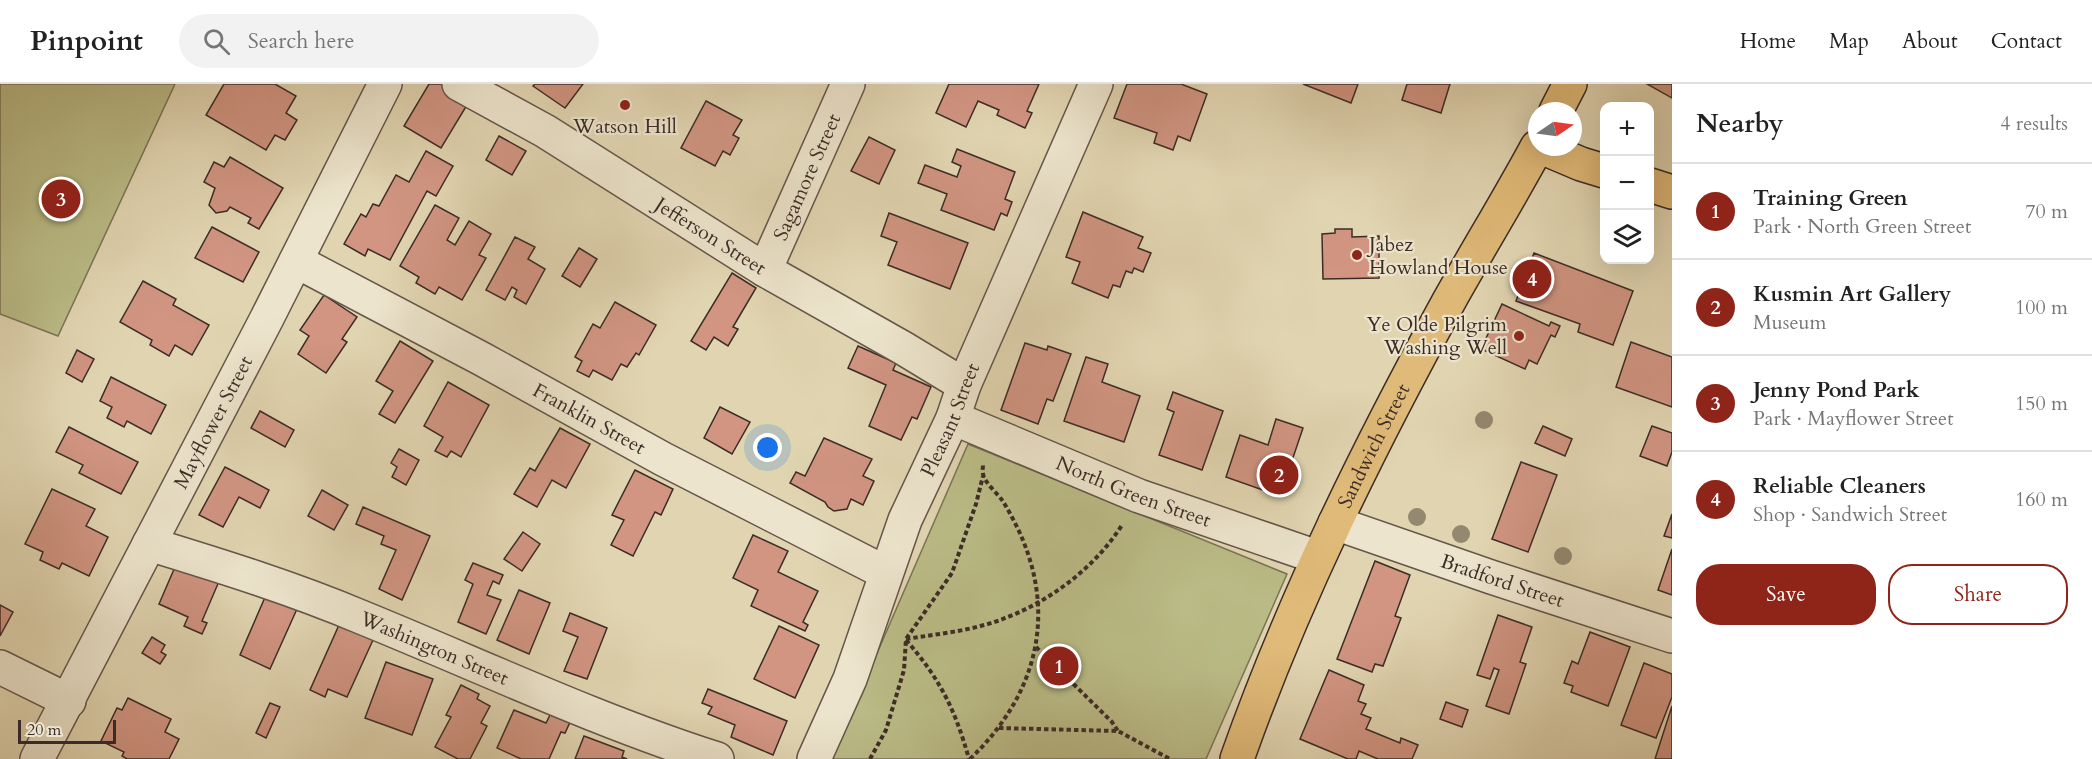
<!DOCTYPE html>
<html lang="en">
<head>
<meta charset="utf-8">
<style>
  :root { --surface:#fff; --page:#f2f2f2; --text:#222; --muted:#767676; --line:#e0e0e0; --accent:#8f2418 }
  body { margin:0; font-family:Cardo,serif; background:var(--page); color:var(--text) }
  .controls { position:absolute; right:18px; top:18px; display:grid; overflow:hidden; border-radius:12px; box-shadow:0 6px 24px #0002 }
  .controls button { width:54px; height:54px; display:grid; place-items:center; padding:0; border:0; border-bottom:2px solid var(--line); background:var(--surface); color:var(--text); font:30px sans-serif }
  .compass { position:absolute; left:1528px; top:18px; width:54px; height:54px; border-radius:50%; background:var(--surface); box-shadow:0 6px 24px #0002; rotate:77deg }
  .scale { position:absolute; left:18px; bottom:15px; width:98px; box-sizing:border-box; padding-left:6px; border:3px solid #3c2c27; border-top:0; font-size:16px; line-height:21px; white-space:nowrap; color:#3c2c27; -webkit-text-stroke:4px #ece4cc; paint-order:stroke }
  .you { position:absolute; left:768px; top:364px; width:21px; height:21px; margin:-15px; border:4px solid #fff; border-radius:50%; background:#1a73e8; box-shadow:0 0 0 9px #1a73e833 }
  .badge { display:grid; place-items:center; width:39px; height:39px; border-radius:50%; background:var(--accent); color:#fff; font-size:20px; font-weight:700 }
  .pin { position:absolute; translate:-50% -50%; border:3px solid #fff; box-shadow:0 2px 6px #0006 }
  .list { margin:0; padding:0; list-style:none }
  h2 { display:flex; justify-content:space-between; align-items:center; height:78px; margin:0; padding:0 24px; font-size:26px }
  h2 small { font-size:20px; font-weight:400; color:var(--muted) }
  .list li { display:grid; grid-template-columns:39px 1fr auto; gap:18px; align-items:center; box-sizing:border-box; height:96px; padding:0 24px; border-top:2px solid var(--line) }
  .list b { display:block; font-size:22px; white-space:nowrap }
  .list p { margin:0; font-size:20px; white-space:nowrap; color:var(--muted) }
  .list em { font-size:20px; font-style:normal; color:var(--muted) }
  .actions { display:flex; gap:12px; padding:18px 24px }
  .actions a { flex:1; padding:14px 0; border:2px solid var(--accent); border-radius:24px; text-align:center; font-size:21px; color:var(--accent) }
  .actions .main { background:var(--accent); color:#fff }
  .icon { flex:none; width:33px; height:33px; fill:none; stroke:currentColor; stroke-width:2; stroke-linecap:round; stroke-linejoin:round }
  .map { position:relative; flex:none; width:1672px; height:675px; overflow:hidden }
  header { display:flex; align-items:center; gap:36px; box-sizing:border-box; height:84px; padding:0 30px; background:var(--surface); border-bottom:2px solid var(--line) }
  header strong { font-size:28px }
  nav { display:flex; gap:33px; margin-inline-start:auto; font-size:21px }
  .search { width:420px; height:54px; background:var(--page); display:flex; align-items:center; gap:15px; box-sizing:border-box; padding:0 21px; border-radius:33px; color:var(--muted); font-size:22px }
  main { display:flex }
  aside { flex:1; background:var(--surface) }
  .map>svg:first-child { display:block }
  .green { fill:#babb86; stroke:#7b7456; stroke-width:1.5 }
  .building { fill:#d19582; stroke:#3c2c27; stroke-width:1.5 }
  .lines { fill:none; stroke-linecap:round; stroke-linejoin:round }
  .minor-casing { stroke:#65564a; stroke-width:36 }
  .major-casing { stroke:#3c2c27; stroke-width:36 }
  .path { stroke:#3c2c27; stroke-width:4; stroke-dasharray:4.5 3; stroke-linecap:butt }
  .minor { stroke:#ece4cc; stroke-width:33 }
  .major { stroke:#e0ba78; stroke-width:33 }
  .tree { fill:#948870 }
  .poi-dot { fill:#8f2418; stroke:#ece4cc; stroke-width:2 }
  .labels { text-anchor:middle; stroke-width:4.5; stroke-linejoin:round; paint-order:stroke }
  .poi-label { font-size:20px; fill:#3c2c27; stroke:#ece4cc }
  .street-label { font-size:20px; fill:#3c2c27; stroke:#ece4cc }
</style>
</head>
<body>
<header>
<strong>Pinpoint</strong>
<div class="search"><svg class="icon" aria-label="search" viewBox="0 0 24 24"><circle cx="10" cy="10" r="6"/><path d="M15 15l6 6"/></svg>Search here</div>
<nav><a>Home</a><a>Map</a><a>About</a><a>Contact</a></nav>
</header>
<main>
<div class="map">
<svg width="1672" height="675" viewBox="0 0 1672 675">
  <rect width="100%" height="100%" fill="#e1d5b1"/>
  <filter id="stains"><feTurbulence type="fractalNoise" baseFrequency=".00333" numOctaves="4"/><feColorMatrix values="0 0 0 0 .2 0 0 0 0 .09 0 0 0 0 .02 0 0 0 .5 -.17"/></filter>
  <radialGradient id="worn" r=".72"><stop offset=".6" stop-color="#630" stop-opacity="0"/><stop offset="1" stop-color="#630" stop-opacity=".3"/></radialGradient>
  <g class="green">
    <polygon points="0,0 175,0 58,252 0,230"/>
    <polygon points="968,360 1287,490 1206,675 831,675"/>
  </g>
  <g class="building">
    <polygon points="224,0 275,0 296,12 286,29 297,36 285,56 275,51 266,66 206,31"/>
    <polygon points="429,0 455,0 473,11 441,64 404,42"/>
    <polygon points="535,0 583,0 565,24 533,2"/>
    <polygon points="949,0 1039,0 1027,27 1032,29 1025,44 997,31 999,26 978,17 966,43 936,29"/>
    <polygon points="1127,0 1181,0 1207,10 1190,57 1178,52 1173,66 1154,59 1157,49 1114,34"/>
    <polygon points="1303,0 1358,0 1351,19"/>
    <polygon points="1407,0 1450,0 1441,29 1402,16"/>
    <polygon points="1647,0 1672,0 1672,14"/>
    <polygon points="706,17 742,36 733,51 739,54 730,71 723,67 715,82 681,64"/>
    <polygon points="499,52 526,67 512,91 486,76"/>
    <polygon points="869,53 895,66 879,100 851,87"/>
    <polygon points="957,65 1015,88 1005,115 1012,118 1007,132 1001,129 994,146 941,126 947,110 918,99 925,81 957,93 961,82 952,78"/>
    <polygon points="426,67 453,82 436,112 427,107 390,176 368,165 365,172 344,160 361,130 366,133 373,120 379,122 396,91 409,98"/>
    <polygon points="230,73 283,104 259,145 248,139 251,134 230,123 227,127 216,129 209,121 215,104 204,98 214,78 224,83"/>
    <polygon points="435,121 459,134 447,156 455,161 469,137 491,150 479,171 486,174 462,216 439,203 435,210 416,199 419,193 400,182"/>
    <polygon points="1083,128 1143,153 1138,164 1151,169 1143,188 1134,184 1132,189 1126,187 1120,203 1113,201 1108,214 1072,199 1080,178 1066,173"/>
    <polygon points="889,129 968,159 950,205 888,181 897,158 881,152"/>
    <polygon points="212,143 259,168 243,198 195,174"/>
    <polygon points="1335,145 1352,145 1352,153 1379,152 1379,194 1323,195 1322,150 1335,149"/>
    <polygon points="515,153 535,163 528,175 545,185 526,220 514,213 517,206 512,203 505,216 486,206"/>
    <polygon points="579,164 597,175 580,203 562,192"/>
    <polygon points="1534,169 1633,207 1613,261 1578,248 1580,240 1516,217"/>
    <polygon points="732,189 756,204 733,243 738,245 728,262 714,253 706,266 691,257"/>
    <polygon points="143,197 176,215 173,221 209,241 192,271 175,261 169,272 150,261 152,256 120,238"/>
    <polygon points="324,211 357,233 342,255 347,258 326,289 298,270 309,252 300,246"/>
    <polygon points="615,218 656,241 639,271 636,269 627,283 621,280 612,296 593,286 589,293 577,287 582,277 575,273 593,240 600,244"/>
    <polygon points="1502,220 1549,242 1551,238 1560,242 1555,253 1551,251 1537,280 1529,276 1525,285 1481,265"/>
    <polygon points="400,257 433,277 395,339 379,330 393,307 376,297"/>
    <polygon points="1631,258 1672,273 1672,323 1616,303"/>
    <polygon points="1025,259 1047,266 1048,262 1071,270 1053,317 1047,315 1038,340 1001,326"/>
    <polygon points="858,262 896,279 893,286 931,303 917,335 912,333 901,356 869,342 886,301 848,284"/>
    <polygon points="77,266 94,275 82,298 66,289"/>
    <polygon points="1086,273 1108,280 1102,298 1140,312 1124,358 1064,337"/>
    <polygon points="111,293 166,321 151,350 127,337 124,343 107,334 112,323 100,317"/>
    <polygon points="448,298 489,321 461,373 451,367 447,373 435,367 443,353 424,342"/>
    <polygon points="1173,308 1223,327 1202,386 1159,371 1174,328 1167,325"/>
    <polygon points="720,323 750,338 732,370 704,354"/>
    <polygon points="260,327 294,346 285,363 251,344"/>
    <polygon points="1276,335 1303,344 1280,412 1226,393 1240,351 1268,361"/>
    <polygon points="1543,342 1572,355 1565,372 1535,359"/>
    <polygon points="1652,342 1672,349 1672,368 1667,382 1640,372"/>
    <polygon points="69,343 138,378 121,410 79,389 83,381 56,368"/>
    <polygon points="560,344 590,360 566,404 552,396 537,423 514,410 530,384 535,387"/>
    <polygon points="824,354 872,375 863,392 874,397 863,421 851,415 847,425 834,427 828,423 825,418 790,399 796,388 805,392"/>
    <polygon points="399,365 419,376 406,401 392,393 397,383 391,379"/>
    <polygon points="1521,378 1557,391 1528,468 1492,455"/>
    <polygon points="225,383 269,406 260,424 239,413 223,443 199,431"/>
    <polygon points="635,386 673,405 661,431 655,428 633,472 611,461 624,436 612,431"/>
    <polygon points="52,405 95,425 86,442 108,453 89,492 62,479 59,485 40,476 43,468 25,460"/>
    <polygon points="322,406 348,421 334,446 308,432"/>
    <polygon points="363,423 430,452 402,516 379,505 396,466 381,460 384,452 356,440"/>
    <polygon points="1672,430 1672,454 1664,452"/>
    <polygon points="523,448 540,460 522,487 504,475"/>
    <polygon points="753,451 788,467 778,488 818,507 803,538 808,541 805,547 751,522 758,506 733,494"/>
    <polygon points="1672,465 1672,511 1658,506"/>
    <polygon points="178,476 220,495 202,537 207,539 202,550 184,542 188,533 159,520"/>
    <polygon points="1375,477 1410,491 1395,532 1401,534 1383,582 1375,580 1372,588 1337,575"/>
    <polygon points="473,479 503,491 499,500 493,497 487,511 501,516 486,550 458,538 473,500 465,496"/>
    <polygon points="519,506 550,519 529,570 497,556"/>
    <polygon points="266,511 297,525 270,585 240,571"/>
    <polygon points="0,521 13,528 0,552"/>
    <polygon points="570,529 607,544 587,595 564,587 578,553 563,547"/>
    <polygon points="1498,531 1532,543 1520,578 1526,580 1509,630 1486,622 1499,586 1494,584 1490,595 1477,591"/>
    <polygon points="339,541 373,556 347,613 328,605 325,613 310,606"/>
    <polygon points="779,542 819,561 795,614 754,595"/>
    <polygon points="1590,548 1630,563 1608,622 1571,608 1573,602 1564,599 1572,577 1578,580"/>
    <polygon points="152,553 165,561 161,568 166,571 160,580 142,569"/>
    <polygon points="386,578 433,595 412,651 365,634"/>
    <polygon points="1644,579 1672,590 1672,613 1656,654 1621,641"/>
    <polygon points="1329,586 1364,601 1358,617 1366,620 1361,630 1371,634 1366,645 1400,659 1401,654 1418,661 1412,675 1378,675 1359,667 1356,675 1348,675 1300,655"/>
    <polygon points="461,601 479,610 477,615 490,622 481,639 487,642 470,675 458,675 435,663 451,633 446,631"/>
    <polygon points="708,605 787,637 773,671 731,653 735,641 708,630 712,623 702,619"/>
    <polygon points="128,614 171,635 165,648 179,655 169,675 127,675 122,672 124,668 101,657 117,624 122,626"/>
    <polygon points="1446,618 1468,626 1462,643 1440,635"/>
    <polygon points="270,619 280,623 266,654 256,649"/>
    <polygon points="1672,622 1672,675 1655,675"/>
    <polygon points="514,626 546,639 552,627 571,636 565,649 561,648 549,675 521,675 497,664"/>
    <polygon points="584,652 624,667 622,673 627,675 575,675"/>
  </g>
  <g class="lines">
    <defs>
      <g id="minor">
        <path id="s1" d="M459,0L545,47L765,186L903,264L964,301"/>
        <path id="s2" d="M296,177L482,275L663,375L886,489"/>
        <path id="s3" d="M765,186L848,0"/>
        <path id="s4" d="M953,334L1139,412L1317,473"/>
        <path id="s5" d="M1335,439L1491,493L1672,552"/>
        <path id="s6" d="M149,460C221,482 292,504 361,533C479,581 595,636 717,675"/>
        <polyline points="0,583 69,617"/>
        <path id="s7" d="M37,675L266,236L385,0"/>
        <path id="s8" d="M814,675L850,595L905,436L953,334L964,301L1096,0"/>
      </g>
      <g id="major">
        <polyline points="1556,27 1570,0"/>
        <polyline points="1541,63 1581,80 1604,87"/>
        <polyline points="1650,101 1672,108"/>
        <path id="s9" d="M1237,675C1293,516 1368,365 1449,217C1478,165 1509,115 1537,63"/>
      </g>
    </defs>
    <use href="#minor" class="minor-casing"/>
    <use href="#major" class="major-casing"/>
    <g class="path">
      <polyline points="1511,189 1525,194"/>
      <path d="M906,555C937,550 970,547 1000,536C1048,519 1095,484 1122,441"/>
      <path d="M906,556C940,595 955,625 969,675"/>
      <polyline points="1036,563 1112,638 1118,647"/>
      <polyline points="999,644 1118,647 1170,675"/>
      <polyline points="870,675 886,646 904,586 906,555 952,489 976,420 983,392"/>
      <path d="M970,675C1037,611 1058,530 1018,445C1013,435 1008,425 1002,416C997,409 985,399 983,390C982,387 983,384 983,381"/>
    </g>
    <use href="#minor" class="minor"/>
    <use href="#major" class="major"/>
  </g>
  <g class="tree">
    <circle cx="1484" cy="336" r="9"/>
    <circle cx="1417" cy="433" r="9"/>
    <circle cx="1461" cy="450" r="9"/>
    <circle cx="1563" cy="472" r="9"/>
  </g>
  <g class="poi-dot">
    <circle cx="625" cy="21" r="6"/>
    <circle cx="1357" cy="171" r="6"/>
    <circle cx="1519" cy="252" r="6"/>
  </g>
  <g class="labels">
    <g class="poi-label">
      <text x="625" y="49">Watson Hill</text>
      <text x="1369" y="167" text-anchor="start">Jabez<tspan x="1369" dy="23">Howland House</tspan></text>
      <text x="1507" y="247" text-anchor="end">Ye Olde Pilgrim<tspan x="1507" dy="23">Washing Well</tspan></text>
    </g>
    <g class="street-label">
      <text dy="7" stroke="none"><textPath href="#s3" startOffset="102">Sagamore Street</textPath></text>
      <text dy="7" stroke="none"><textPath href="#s1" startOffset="294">Jefferson Street</textPath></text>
      <text dy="7" stroke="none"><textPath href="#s2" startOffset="333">Franklin Street</textPath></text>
      <text dy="7" stroke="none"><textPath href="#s8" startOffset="366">Pleasant Street</textPath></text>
      <text dy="7" stroke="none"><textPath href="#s7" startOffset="380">Mayflower Street</textPath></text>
      <text dy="7" stroke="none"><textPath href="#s9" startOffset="342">Sandwich Street</textPath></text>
      <text dy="7" stroke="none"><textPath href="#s4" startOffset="195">North Green Street</textPath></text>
      <text dy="7" stroke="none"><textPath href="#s5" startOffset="177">Bradford Street</textPath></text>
      <text dy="7" stroke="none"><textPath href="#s6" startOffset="304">Washington Street</textPath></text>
    </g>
  </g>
  <rect width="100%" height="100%" filter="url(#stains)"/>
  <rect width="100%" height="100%" fill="url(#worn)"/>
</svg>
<div class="controls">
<button>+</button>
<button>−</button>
<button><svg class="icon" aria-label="layers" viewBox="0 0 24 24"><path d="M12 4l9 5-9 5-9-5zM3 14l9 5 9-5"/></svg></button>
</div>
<svg class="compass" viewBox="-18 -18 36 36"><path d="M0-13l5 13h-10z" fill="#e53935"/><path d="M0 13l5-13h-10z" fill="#767676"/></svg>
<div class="scale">20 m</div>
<div class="you"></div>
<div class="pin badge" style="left:1059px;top:582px">1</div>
<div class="pin badge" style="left:1279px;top:391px">2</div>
<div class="pin badge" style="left:61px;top:115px">3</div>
<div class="pin badge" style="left:1532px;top:195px">4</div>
</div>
<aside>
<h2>Nearby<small>4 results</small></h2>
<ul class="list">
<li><span class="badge">1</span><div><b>Training Green</b><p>Park · North Green Street</p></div><em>70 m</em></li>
<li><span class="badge">2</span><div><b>Kusmin Art Gallery</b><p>Museum</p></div><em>100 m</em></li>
<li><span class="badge">3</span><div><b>Jenny Pond Park</b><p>Park · Mayflower Street</p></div><em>150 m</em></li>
<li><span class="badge">4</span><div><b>Reliable Cleaners</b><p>Shop · Sandwich Street</p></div><em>160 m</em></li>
</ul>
<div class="actions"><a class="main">Save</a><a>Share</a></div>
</aside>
</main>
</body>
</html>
